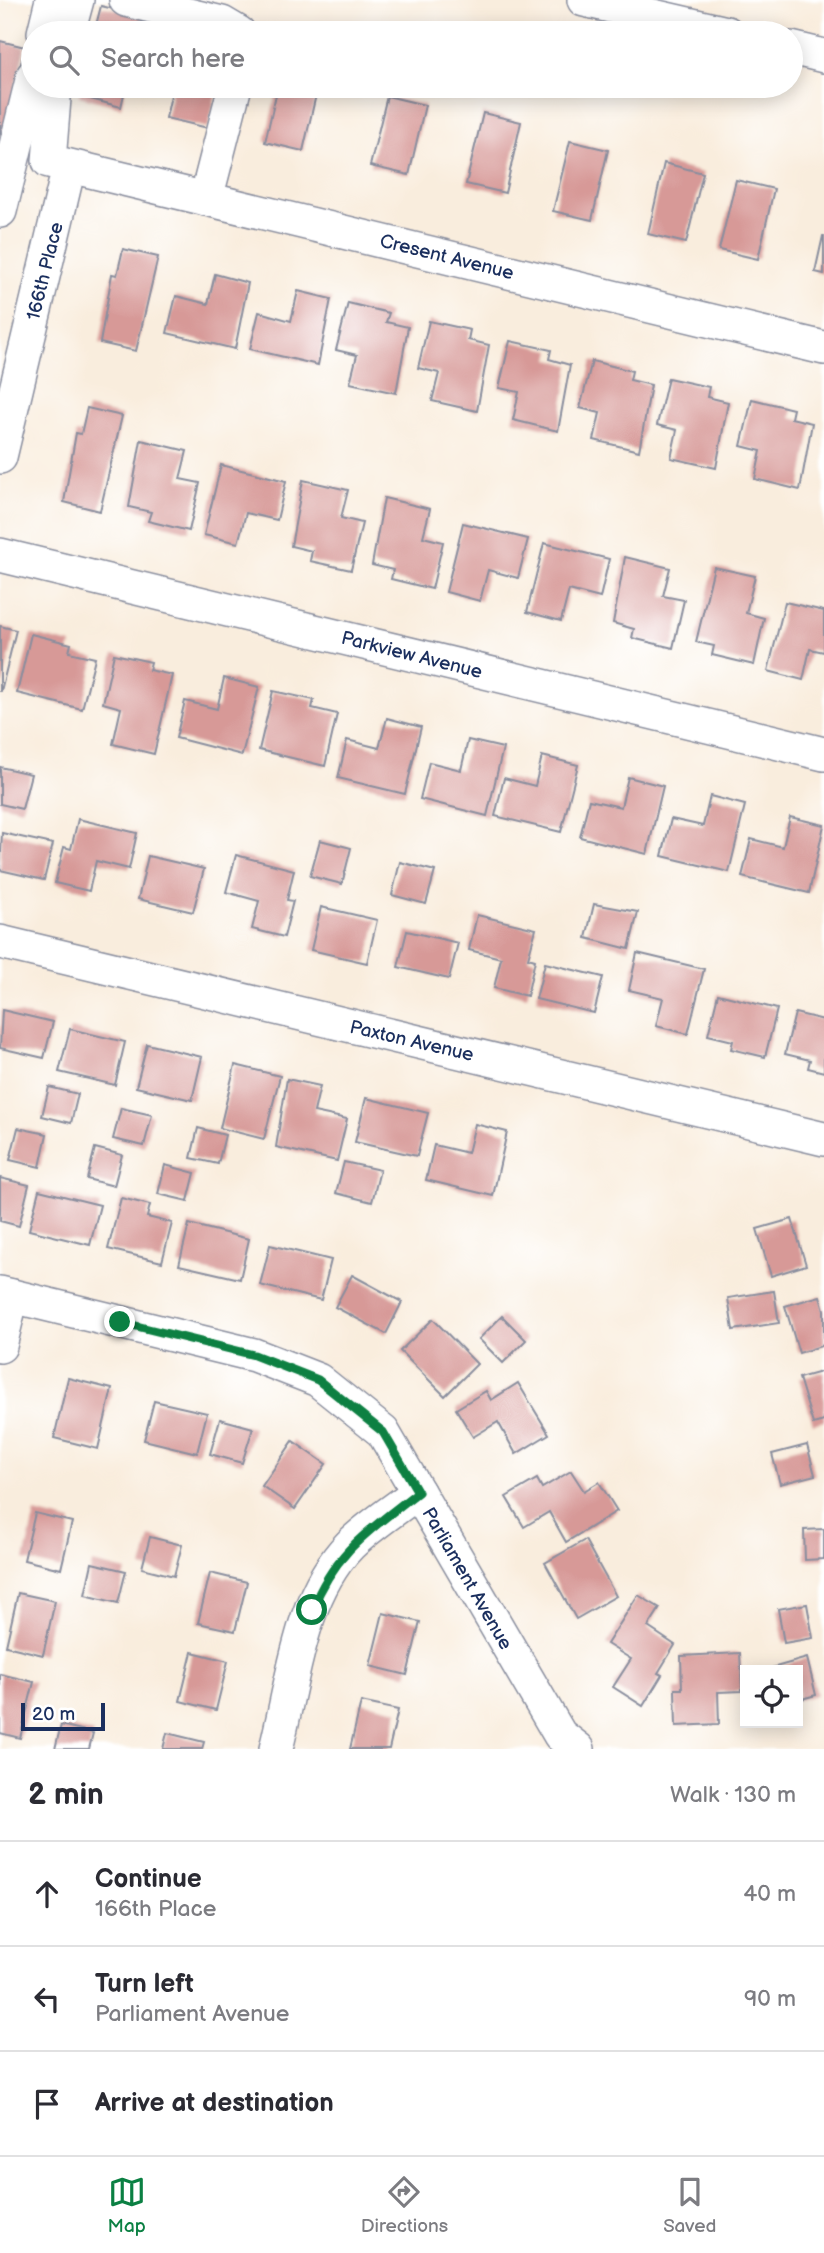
<!DOCTYPE html>
<html lang="en">
<head>
<meta charset="utf-8">
<style>
  :root { --surface:#fff; --page:#f7f7f7; --text:#2b2b33; --muted:#7c7c81; --line:#e1e1e2; --accent:#0b8043 }
  body { margin:0; font-family:"Balsamiq Sans",sans-serif; background:var(--page); color:var(--text) }
  .controls { position:absolute; right:21px; bottom:21px; display:grid; overflow:hidden; border-radius:0px; box-shadow:0 4px 18px #0003 }
  .controls button { width:63px; height:63px; display:grid; place-items:center; padding:0; border:0; border-bottom:2px solid var(--line); background:var(--surface); color:var(--text); font:35px sans-serif }
  .scale { position:absolute; left:21px; bottom:18px; width:84px; box-sizing:border-box; padding-left:7px; border:4px solid #1b2f5e; border-top:0; font-size:19px; line-height:24px; white-space:nowrap; color:#1b2f5e; -webkit-text-stroke:5px #fff; paint-order:stroke }
  .stop { position:absolute; width:21px; height:21px; margin:-16px; border:5px solid #0b8043; border-radius:50%; background:#fff }
  .stop.end { background:#0b8043; border-color:#fff; box-shadow:0 2px 7px #0008 }
  .list { margin:0; padding:0; list-style:none }
  h2 { display:flex; justify-content:space-between; align-items:center; height:91px; margin:0; padding:0 28px; font-size:30px }
  h2 small { font-size:23px; font-weight:400; color:var(--muted) }
  .list li { display:grid; grid-template-columns:46px 1fr auto; gap:21px; align-items:center; box-sizing:border-box; height:105px; padding:0 28px; border-top:2px solid var(--line) }
  .list b { display:block; font-size:26px; white-space:nowrap }
  .list p { margin:0; font-size:23px; white-space:nowrap; color:var(--muted) }
  .list em { font-size:23px; font-style:normal; color:var(--muted) }
  .icon { flex:none; width:38px; height:38px; fill:none; stroke:currentColor; stroke-width:2; stroke-linecap:round; stroke-linejoin:round }
  .map { position:relative; flex:none; width:824px; height:1749px; overflow:hidden }
  .search { position:absolute; background:var(--surface); box-shadow:0 4px 18px #0003; left:21px; right:21px; top:21px; height:77px; display:flex; align-items:center; gap:18px; box-sizing:border-box; padding:0 24px; border-radius:38px; color:var(--muted); font-size:26px }
  .sheet { height:406px; background:var(--surface) }
  nav { display:flex; justify-content:space-around; align-items:center; box-sizing:border-box; height:98px; border-top:2px solid var(--line); background:var(--surface); font-size:19px; color:var(--muted) }
  nav a { display:grid; justify-items:center; gap:4px }
  nav .on { color:var(--accent) }
  .map>svg:first-child { display:block }
  .building { fill:#d79997 }
  .lines { fill:none; stroke-linecap:round; stroke-linejoin:round }
  .minor-casing { stroke:#8a8e9e; stroke-width:36 }
  .minor { stroke:#fff; stroke-width:33 }
  .route { stroke:#0b8043; stroke-width:9 }
  .labels { text-anchor:middle; stroke-width:5; stroke-linejoin:round; paint-order:stroke }
  .street-label { font-size:19px; fill:#1b2f5e; stroke:#fff }
</style>
</head>
<body>
<div class="map">
<svg width="824" height="1749" viewBox="0 0 824 1749">
  <rect width="100%" height="100%" fill="#fff"/>
  <filter id="ink" filterUnits="userSpaceOnUse"><feTurbulence type="fractalNoise" baseFrequency=".0143" numOctaves="2"/><feDisplacementMap in="SourceGraphic" scale="14" xChannelSelector="R" yChannelSelector="G"/><feConvolveMatrix kernelMatrix="1 2 1 2 8 2 1 2 1" color-interpolation-filters="sRGB"/></filter>
  <filter id="wash" filterUnits="userSpaceOnUse"><feTurbulence type="fractalNoise" baseFrequency=".00686" numOctaves="4" result="noise"/><feDisplacementMap in="SourceGraphic" scale="28" xChannelSelector="R" yChannelSelector="G"/><feGaussianBlur stdDeviation="1.57" result="paint"/><feColorMatrix in="noise" values="0 0 0 0 0 0 0 0 0 0 0 0 0 0 0 0 0 1.4 0 .05"/><feComposite in="paint" operator="in"/></filter>
  <g filter="url(#wash)">
    <rect width="100%" height="100%" fill="#f9eddd"/>
    <g id="blocks">
      <g class="building">
        <polygon points="101,6 143,16 139,33 94,33"/>
        <polygon points="0,41 25,47 4,135 0,134"/>
        <polygon points="81,86 126,86 121,107 79,96"/>
        <polygon points="173,86 218,86 208,128 166,118"/>
        <polygon points="278,86 318,86 303,151 265,142"/>
        <polygon points="320,86 344,86 343,92"/>
        <polygon points="387,96 425,105 409,175 370,166"/>
        <polygon points="483,113 521,122 505,193 466,184"/>
        <polygon points="570,141 608,150 592,220 553,211"/>
        <polygon points="664,163 703,173 686,243 648,234"/>
        <polygon points="736,180 774,189 758,259 719,250"/>
        <polygon points="823,236 824,236 824,274 815,272"/>
        <polygon points="123,249 158,257 136,351 100,343 112,274 117,275"/>
        <polygon points="215,274 248,283 235,349 167,333 176,296 208,304"/>
        <polygon points="298,291 331,299 318,365 250,349 259,312 291,321"/>
        <polygon points="348,303 389,313 386,322 408,327 396,393 350,383 357,355 336,350"/>
        <polygon points="429,321 470,330 468,340 489,345 477,411 432,401 439,373 418,368"/>
        <polygon points="510,341 551,350 549,359 570,365 558,431 513,420 519,392 499,388"/>
        <polygon points="592,361 632,371 630,380 651,385 639,451 594,440 600,413 580,408"/>
        <polygon points="668,378 709,387 707,397 728,402 716,468 671,458 677,430 657,425"/>
        <polygon points="752,399 793,409 791,418 812,423 800,490 755,479 761,451 741,446"/>
        <polygon points="87,408 122,416 100,511 64,502 76,433 81,434"/>
        <polygon points="141,440 187,451 180,479 200,483 189,531 148,521 151,512 129,507"/>
        <polygon points="221,465 286,481 277,520 246,513 238,543 204,535"/>
        <polygon points="303,480 348,490 341,518 362,523 351,570 310,561 312,551 291,546"/>
        <polygon points="384,498 430,509 423,537 443,542 432,589 391,579 393,570 372,565"/>
        <polygon points="463,523 528,539 518,578 488,570 480,601 446,592"/>
        <polygon points="544,543 609,559 600,598 569,590 561,621 527,612"/>
        <polygon points="625,557 670,568 663,596 684,600 673,648 632,638 634,629 613,623"/>
        <polygon points="714,567 755,576 746,613 764,618 754,665 712,655 714,646 696,642"/>
        <polygon points="785,602 824,611 824,652 810,649 803,680 768,671"/>
        <polygon points="0,626 16,630 1,691 0,691"/>
        <polygon points="31,634 71,644 69,652 95,658 82,709 17,693"/>
        <polygon points="114,654 151,662 149,670 172,675 154,754 113,744 121,708 103,703"/>
        <polygon points="224,678 259,687 242,755 176,738 185,701 217,709"/>
        <polygon points="273,691 314,700 312,708 337,714 325,766 259,750"/>
        <polygon points="387,718 421,727 405,794 338,778 347,740 379,748"/>
        <polygon points="468,740 503,748 487,816 420,799 429,762 461,770"/>
        <polygon points="542,756 578,765 561,832 495,816 504,778 535,786"/>
        <polygon points="0,767 31,774 22,809 0,804"/>
        <polygon points="628,777 663,786 647,854 580,837 589,800 621,807"/>
        <polygon points="710,796 745,805 729,872 662,856 671,819 703,826"/>
        <polygon points="790,817 824,825 809,893 742,877 751,839 783,847"/>
        <polygon points="78,819 137,833 129,869 96,861 89,891 55,883 64,847 71,849"/>
        <polygon points="2,833 53,844 44,880 0,870"/>
        <polygon points="320,840 351,848 342,884 310,876"/>
        <polygon points="236,855 294,870 287,900 293,901 284,937 252,929 259,901 226,892"/>
        <polygon points="148,856 204,869 193,912 138,899"/>
        <polygon points="400,862 435,871 426,904 392,895"/>
        <polygon points="594,904 638,912 629,949 586,938"/>
        <polygon points="321,907 377,920 367,963 311,950"/>
        <polygon points="477,915 536,929 528,958 535,960 527,996 494,988 501,958 469,950"/>
        <polygon points="407,931 458,943 449,979 398,967"/>
        <polygon points="637,953 704,969 688,1034 656,1026 663,998 629,990"/>
        <polygon points="545,963 603,977 594,1013 536,999"/>
        <polygon points="718,994 777,1009 765,1057 731,1049 733,1041 708,1035"/>
        <polygon points="2,1010 53,1022 44,1058 0,1048"/>
        <polygon points="795,1013 824,1020 824,1072 808,1068 810,1060 785,1054"/>
        <polygon points="70,1029 125,1042 115,1085 59,1072"/>
        <polygon points="147,1044 202,1057 192,1100 136,1087"/>
        <polygon points="235,1065 280,1076 264,1139 220,1128"/>
        <polygon points="287,1079 320,1086 314,1112 347,1119 337,1161 276,1147"/>
        <polygon points="49,1087 78,1094 71,1123 42,1116"/>
        <polygon points="366,1098 428,1113 417,1156 355,1142"/>
        <polygon points="121,1108 152,1115 144,1146 113,1139"/>
        <polygon points="475,1124 507,1132 493,1196 426,1180 434,1145 468,1153"/>
        <polygon points="18,1128 47,1134 40,1167 10,1160"/>
        <polygon points="198,1128 225,1135 218,1164 191,1158"/>
        <polygon points="95,1148 122,1155 114,1186 87,1179"/>
        <polygon points="344,1162 380,1170 372,1202 336,1193"/>
        <polygon points="165,1165 195,1173 188,1201 158,1194"/>
        <polygon points="0,1178 29,1185 19,1226 0,1221"/>
        <polygon points="39,1190 100,1205 90,1245 29,1230"/>
        <polygon points="121,1198 150,1205 147,1217 172,1223 162,1262 108,1249"/>
        <polygon points="792,1219 806,1265 771,1276 757,1229"/>
        <polygon points="189,1224 249,1239 240,1279 179,1265"/>
        <polygon points="270,1245 331,1260 321,1300 260,1285"/>
        <polygon points="352,1275 402,1302 386,1334 335,1307"/>
        <polygon points="774,1291 779,1323 733,1330 728,1298"/>
        <polygon points="820,1296 824,1310 824,1345 799,1353 785,1306"/>
        <polygon points="502,1316 526,1340 503,1363 479,1339"/>
        <polygon points="433,1319 477,1364 445,1396 400,1351"/>
        <polygon points="824,1371 824,1421 813,1424 799,1378"/>
        <polygon points="68,1378 112,1389 98,1449 54,1438"/>
        <polygon points="518,1383 549,1434 516,1454 498,1422 473,1437 456,1409 486,1391 491,1400"/>
        <polygon points="154,1401 207,1413 197,1453 144,1440"/>
        <polygon points="220,1419 253,1428 242,1463 210,1454"/>
        <polygon points="293,1441 326,1464 295,1509 262,1486"/>
        <polygon points="807,1445 815,1475 780,1484 772,1454"/>
        <polygon points="571,1471 584,1491 599,1482 617,1511 566,1542 549,1512 524,1527 506,1497 537,1479 542,1488"/>
        <polygon points="35,1513 72,1522 61,1569 24,1560"/>
        <polygon points="824,1529 824,1559 805,1560 804,1530"/>
        <polygon points="150,1537 182,1545 174,1576 142,1568"/>
        <polygon points="585,1540 616,1596 576,1619 545,1563"/>
        <polygon points="92,1563 126,1571 118,1603 85,1595"/>
        <polygon points="210,1573 247,1582 235,1631 198,1623"/>
        <polygon points="18,1593 55,1601 43,1655 6,1646"/>
        <polygon points="638,1595 660,1608 648,1627 675,1645 658,1673 662,1675 643,1706 613,1687 631,1659 607,1644"/>
        <polygon points="807,1604 813,1638 784,1643 778,1609"/>
        <polygon points="383,1613 420,1622 407,1675 370,1666"/>
        <polygon points="192,1652 228,1661 216,1710 180,1701"/>
        <polygon points="740,1653 742,1691 718,1692 719,1724 676,1726 675,1689 682,1689 681,1656"/>
        <polygon points="807,1658 816,1695 798,1700 798,1670 765,1670"/>
        <polygon points="0,1674 34,1682 20,1738 0,1733"/>
        <polygon points="361,1702 398,1710 389,1749 350,1749"/>
        <polygon points="61,1725 93,1733 89,1749 55,1749"/>
        <polygon points="167,1733 204,1742 202,1749 163,1749"/>
      </g>
    </g>
  </g>
  <g filter="url(#ink)">
    <use href="#blocks" fill-opacity="0" stroke="#8a8e9e" stroke-width="2"/>
    <g class="lines">
      <defs>
        <g id="minor">
          <polyline points="126,0 222,23 239,33"/>
          <polyline points="584,0 727,33"/>
          <polyline points="44,33 52,0"/>
          <polyline points="68,33 77,0"/>
          <polyline points="791,48 824,56"/>
          <polyline points="55,86 49,161 824,348"/>
          <polyline points="206,199 235,86"/>
          <polyline points="0,211 33,76"/>
          <polyline points="0,457 69,167"/>
          <polyline points="0,555 824,754"/>
          <polyline points="0,942 824,1139"/>
          <polyline points="0,1293 254,1355 318,1380 383,1432 560,1735 578,1749"/>
          <polyline points="0,1346 12,1296"/>
          <path d="M276,1749C293,1682 300,1596 350,1545C370,1525 396,1509 418,1492"/>
        </g>
      </defs>
      <use href="#minor" class="minor-casing"/>
      <use href="#minor" class="minor"/>
    </g>
  </g>
  <g class="lines" filter="url(#ink)">
    <path class="route" d="M120,1322L254,1355L318,1380L383,1432L418,1492C371,1529 334,1552 312,1610"/>
  </g>
  <g class="labels">
    <g class="street-label">
      <text transform="translate(447 256) rotate(14)" y="7">Cresent Avenue</text>
      <text transform="translate(44 271) rotate(-76)" y="7">166th Place</text>
      <text transform="translate(412 654) rotate(14)" y="7">Parkview Avenue</text>
      <text transform="translate(412 1040) rotate(13)" y="7">Paxton Avenue</text>
      <text transform="translate(468 1578) rotate(60)" y="7">Parliament Avenue</text>
    </g>
  </g>
</svg>
<div class="controls">
<button><svg class="icon" aria-label="locate" viewBox="0 0 24 24"><circle cx="12" cy="12" r="6"/><path d="M12 2v4M12 18v4M2 12h4M18 12h4"/></svg></button>
</div>
<div class="scale">20 m</div>
<div class="stop" style="left:312px;top:1610px"></div>
<div class="stop end" style="left:120px;top:1322px"></div>
<div class="search"><svg class="icon" aria-label="search" viewBox="0 0 24 24"><circle cx="10" cy="10" r="6"/><path d="M15 15l6 6"/></svg>Search here</div>
</div>
<section class="sheet">
<h2>2 min<small>Walk · 130 m</small></h2>
<ul class="list">
<li><svg class="icon" aria-label="ahead" viewBox="0 0 24 24"><path d="M12 20V5M6 11l6-6 6 6"/></svg><div><b>Continue</b><p>166th Place</p></div><em>40 m</em></li>
<li><svg class="icon" aria-label="left" viewBox="0 0 24 24"><path d="M17 20v-9H6M10 6l-5 5 5 5"/></svg><div><b>Turn left</b><p>Parliament Avenue</p></div><em>90 m</em></li>
<li><svg class="icon" aria-label="arrive" viewBox="0 0 24 24"><path d="M6 21V4h12l-3 4 3 4H6"/></svg><div><b>Arrive at destination</b></div></li>
</ul>
</section>
<nav>
<a class="on"><svg class="icon" aria-label="map" viewBox="0 0 24 24"><path d="M3 6l6-2 6 2 6-2v14l-6 2-6-2-6 2zM9 4v14M15 6v14"/></svg>Map</a>
<a><svg class="icon" aria-label="directions" viewBox="0 0 24 24"><path d="M12 3l9 9-9 9-9-9zM9 14v-3h6M13 9l2 2-2 2"/></svg>Directions</a>
<a><svg class="icon" aria-label="saved" viewBox="0 0 24 24"><path d="M7 4h10v16l-5-4-5 4z"/></svg>Saved</a>
</nav>
</body>
</html>
